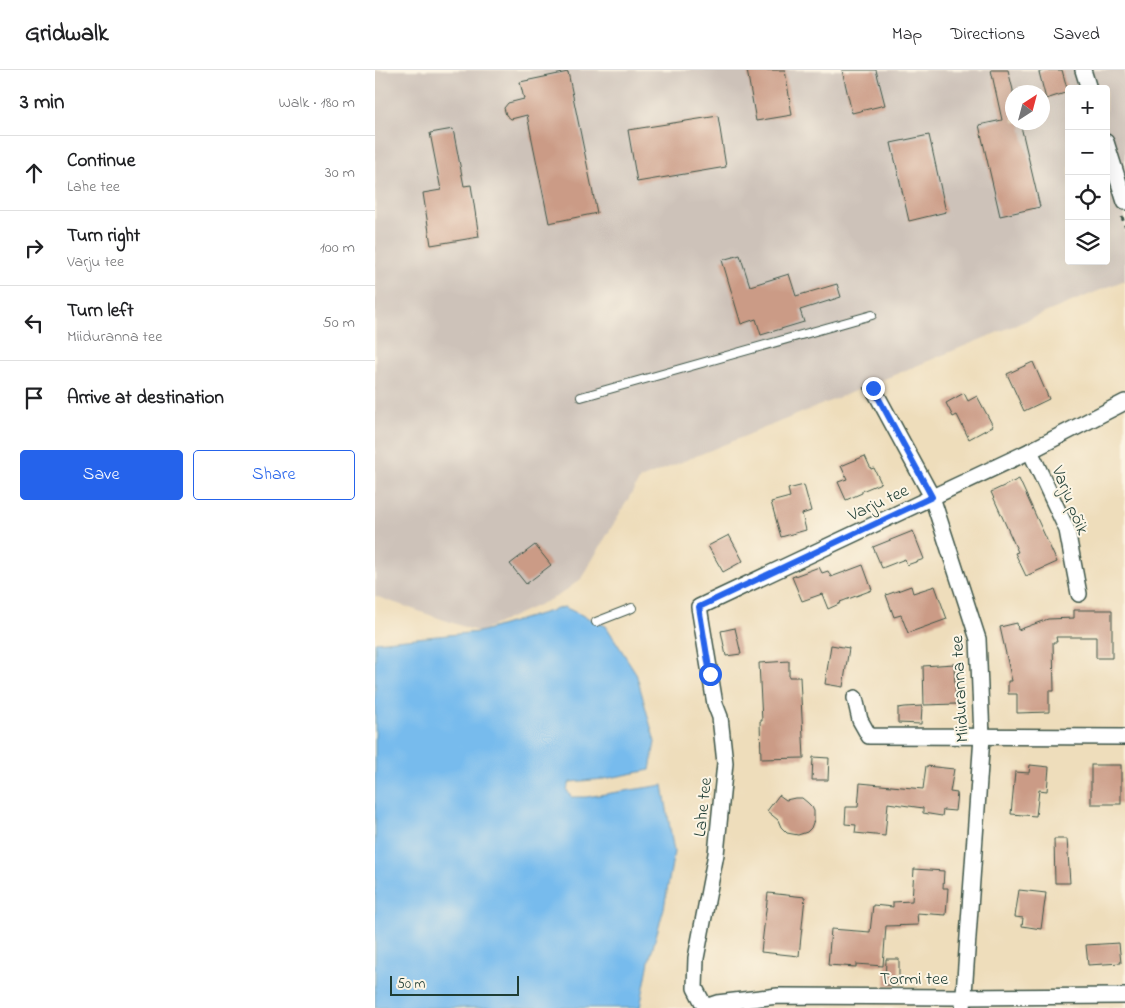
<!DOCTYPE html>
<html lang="en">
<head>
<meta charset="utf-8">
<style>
  :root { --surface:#fff; --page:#f2f2f2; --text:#202124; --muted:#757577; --line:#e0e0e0; --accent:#2563eb }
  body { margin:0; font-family:"Indie Flower",sans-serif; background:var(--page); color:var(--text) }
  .controls { position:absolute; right:15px; top:15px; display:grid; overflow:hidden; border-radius:5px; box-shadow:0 5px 20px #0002 }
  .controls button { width:45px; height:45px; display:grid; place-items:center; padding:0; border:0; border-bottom:1px solid var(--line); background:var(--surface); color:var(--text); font:25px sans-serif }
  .compass { position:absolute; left:630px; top:15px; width:45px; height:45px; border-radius:50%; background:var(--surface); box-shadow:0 5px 20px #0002; rotate:36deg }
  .scale { position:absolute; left:15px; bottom:12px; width:129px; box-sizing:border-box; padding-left:5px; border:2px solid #1f3d34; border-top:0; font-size:14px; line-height:18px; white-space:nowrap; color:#1f3d34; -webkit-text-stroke:4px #fcf5e5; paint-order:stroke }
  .stop { position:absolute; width:15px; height:15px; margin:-11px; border:4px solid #2563eb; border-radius:50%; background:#fff }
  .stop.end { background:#2563eb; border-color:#fff; box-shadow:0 1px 5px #0008 }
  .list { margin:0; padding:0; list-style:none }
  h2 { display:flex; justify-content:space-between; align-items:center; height:65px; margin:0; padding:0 20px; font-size:21px }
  h2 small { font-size:16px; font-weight:400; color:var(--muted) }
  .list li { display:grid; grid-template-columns:32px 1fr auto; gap:15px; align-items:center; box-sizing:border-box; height:75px; padding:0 20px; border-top:1px solid var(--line) }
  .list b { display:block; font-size:19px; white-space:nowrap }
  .list p { margin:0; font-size:16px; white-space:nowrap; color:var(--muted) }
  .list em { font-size:16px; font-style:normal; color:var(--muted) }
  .actions { display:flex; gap:10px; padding:15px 20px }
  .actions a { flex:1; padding:11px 0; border:1px solid var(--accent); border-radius:5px; text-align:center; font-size:18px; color:var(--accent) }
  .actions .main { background:var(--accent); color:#fff }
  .icon { flex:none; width:28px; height:28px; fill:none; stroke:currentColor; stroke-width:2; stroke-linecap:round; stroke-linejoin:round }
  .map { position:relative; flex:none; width:750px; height:938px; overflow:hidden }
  header { display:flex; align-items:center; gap:30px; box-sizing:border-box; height:70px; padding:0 25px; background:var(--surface); border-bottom:1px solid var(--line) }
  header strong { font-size:24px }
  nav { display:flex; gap:28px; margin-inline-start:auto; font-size:18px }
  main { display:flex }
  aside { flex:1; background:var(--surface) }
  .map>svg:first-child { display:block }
  .industrial { fill:#cdc2b9; fill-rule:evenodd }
  .water { fill:#77bbed; stroke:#4b7c90 }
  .building { fill:#cb9b86 }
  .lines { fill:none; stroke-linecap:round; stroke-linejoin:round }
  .lane-casing { stroke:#3e5548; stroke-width:10 }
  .street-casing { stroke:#3e5548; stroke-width:18 }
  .path { stroke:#3e5548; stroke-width:3; stroke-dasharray:4 4; stroke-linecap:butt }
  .lane { stroke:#fff; stroke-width:8 }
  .street { stroke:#fff; stroke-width:15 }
  .route { stroke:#2563eb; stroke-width:6 }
  .labels { text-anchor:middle; stroke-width:4; stroke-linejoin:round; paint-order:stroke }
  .street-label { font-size:18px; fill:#1f3d34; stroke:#fcf5e5 }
</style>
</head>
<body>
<header>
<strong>Gridwalk</strong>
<nav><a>Map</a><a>Directions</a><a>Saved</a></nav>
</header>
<main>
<aside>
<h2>3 min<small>Walk · 180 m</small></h2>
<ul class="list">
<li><svg class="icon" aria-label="ahead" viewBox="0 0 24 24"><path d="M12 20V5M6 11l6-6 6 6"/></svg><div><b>Continue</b><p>Lahe tee</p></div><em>30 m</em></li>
<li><svg class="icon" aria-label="right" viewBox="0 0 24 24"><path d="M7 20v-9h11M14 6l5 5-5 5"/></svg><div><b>Turn right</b><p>Varju tee</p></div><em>100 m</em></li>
<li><svg class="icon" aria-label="left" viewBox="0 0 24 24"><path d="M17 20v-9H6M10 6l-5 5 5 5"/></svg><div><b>Turn left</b><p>Miiduranna tee</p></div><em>50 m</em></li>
<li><svg class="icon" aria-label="arrive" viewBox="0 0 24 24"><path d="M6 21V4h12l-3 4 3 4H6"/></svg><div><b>Arrive at destination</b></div></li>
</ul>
<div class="actions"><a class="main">Save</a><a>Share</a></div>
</aside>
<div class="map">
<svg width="750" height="938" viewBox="0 0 750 938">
  <rect width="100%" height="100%" fill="#fcf5e5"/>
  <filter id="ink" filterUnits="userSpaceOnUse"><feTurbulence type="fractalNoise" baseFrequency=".02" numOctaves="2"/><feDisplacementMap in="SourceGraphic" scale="10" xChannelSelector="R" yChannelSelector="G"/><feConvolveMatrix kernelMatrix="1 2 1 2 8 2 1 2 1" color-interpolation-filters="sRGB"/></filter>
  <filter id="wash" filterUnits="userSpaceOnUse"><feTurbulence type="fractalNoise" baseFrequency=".0096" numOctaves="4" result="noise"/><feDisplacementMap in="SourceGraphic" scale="20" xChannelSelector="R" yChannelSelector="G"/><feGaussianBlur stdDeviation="1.12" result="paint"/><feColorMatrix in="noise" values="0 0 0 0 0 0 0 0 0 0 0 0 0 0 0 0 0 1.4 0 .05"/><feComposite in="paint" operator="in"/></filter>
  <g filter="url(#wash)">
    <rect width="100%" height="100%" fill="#edb"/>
    <path class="industrial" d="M0,0H750V210L524,303L265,409L206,509L183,526L104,562L0,526ZM694,19H731V191H694ZM638,22H668V52H638Z"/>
    <polygon class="water" points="189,537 231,556 261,603 280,672 275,700 229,709 195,712 192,720 196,727 211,727 288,715 299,782 289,838 274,891 265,938 0,938 0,572 104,562"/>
    <g id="blocks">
      <g class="building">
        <polygon points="372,0 410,0 417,45 381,51"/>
        <polygon points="467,0 501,0 510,35 477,43"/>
        <polygon points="616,0 633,0 638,20 638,52 645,52 665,137 625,146 604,55 627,50"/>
        <polygon points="672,0 687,0 693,22 671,29 664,2"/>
        <polygon points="193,2 222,143 174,153 152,45 136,49 131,45 129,38 133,33 149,29 145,12"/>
        <polygon points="343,46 351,97 262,112 253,60"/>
        <polygon points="78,59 89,116 96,115 104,167 56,175 48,123 66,120 55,63"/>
        <polygon points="554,65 571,142 534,151 516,73"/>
        <polygon points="365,185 375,216 414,204 421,226 462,214 466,227 425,240 429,252 386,265 381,249 366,254 347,190"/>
        <polygon points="658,292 674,329 649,341 632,304"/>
        <polygon points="589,323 593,331 602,326 618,356 594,369 582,345 578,347 571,333"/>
        <polygon points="490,386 496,399 499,398 506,413 487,421 487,423 471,430 463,412 472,409 466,396"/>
        <polygon points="644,409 682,492 651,506 640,483 643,482 616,422"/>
        <polygon points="429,415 436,441 427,444 431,460 406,467 396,432 415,427 413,419"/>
        <polygon points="538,461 549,489 532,495 530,489 507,498 498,477"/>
        <polygon points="354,465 368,491 348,502 333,476"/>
        <polygon points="160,475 176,495 151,514 135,494"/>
        <polygon points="488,495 497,520 465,532 466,533 453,539 447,524 427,531 417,507 444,497 447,503 453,501 456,507"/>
        <polygon points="536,516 538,523 560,516 572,549 533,563 526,545 519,547 511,525"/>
        <polygon points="699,540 737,540 737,588 721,588 721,567 681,567 682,572 678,572 679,621 674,621 674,642 642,643 642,624 633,624 633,611 637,611 625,557 642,553 643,560 673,549 699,548"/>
        <polygon points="360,558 366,584 351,586 346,561"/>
        <polygon points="456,575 474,578 468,617 450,614"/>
        <polygon points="414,591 414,607 425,607 429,688 386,689 385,651 387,651 384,593"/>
        <polygon points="579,594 581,634 549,635 548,596"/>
        <polygon points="547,636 546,654 523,653 523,638 530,637"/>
        <polygon points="438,687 454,688 453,710 437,710"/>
        <polygon points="655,695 674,697 672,721 664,720 661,746 636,744 640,702 654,703"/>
        <rect x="716" y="695" width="30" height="39"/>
        <polygon points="551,696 579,699 575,722 582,723 580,741 568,740 567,746 548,743 548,738 513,733 510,766 480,763 481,755 470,754 471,737 483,737 485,713 548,719"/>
        <polygon points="404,725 411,730 420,728 427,728 433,733 437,737 439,741 439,750 436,758 432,762 423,765 412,763 406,757 403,750 392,741"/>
        <polygon points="679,769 692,769 695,813 680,813"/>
        <polygon points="539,799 569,801 568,818 573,818 571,845 542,843 543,855 511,856 508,896 481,894 481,897 453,895 456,859 495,862 498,835 518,837 518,832 537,831"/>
        <polygon points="644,820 671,823 666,859 647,856 648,848 640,847"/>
        <polygon points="393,823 430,827 424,886 386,882"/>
        <polygon points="744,873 746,893 713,895 711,875"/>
        <polygon points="511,889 524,889 524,915 510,915"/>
      </g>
    </g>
  </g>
  <g filter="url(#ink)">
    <use href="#blocks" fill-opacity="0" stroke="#3e5548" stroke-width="1"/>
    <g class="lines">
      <defs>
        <g id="lane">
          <polyline points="206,327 497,245"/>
          <polyline points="221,552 257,538"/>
        </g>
        <g id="street">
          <polyline points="708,0 714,19"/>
          <polyline points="731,72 750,132"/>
          <polyline points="498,318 557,427 603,569 607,667 588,938"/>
          <polyline points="655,381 692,460 704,524"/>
          <polyline points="480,628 485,650 494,666 750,667"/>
          <polyline points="330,937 342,933 403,926 588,927 750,926"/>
          <polyline points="329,938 330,937 320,918 321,888 341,784 350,693 345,647 340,634 324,537 655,381 750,332"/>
        </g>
      </defs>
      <use href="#lane" class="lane-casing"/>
      <use href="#street" class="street-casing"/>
      <polyline class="path" points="747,147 750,156"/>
      <use href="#lane" class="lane"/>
      <use href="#street" class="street"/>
    </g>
  </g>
  <g class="lines" filter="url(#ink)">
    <polyline class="route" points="335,604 324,537 557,427 498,318"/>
  </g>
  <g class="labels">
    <g class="street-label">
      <text transform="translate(696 430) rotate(68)" y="6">Varju põik</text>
      <text transform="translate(503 432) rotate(-25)" y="6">Varju tee</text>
      <text transform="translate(584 619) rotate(-93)" y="6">Miiduranna tee</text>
      <text transform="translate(327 737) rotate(-84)" y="6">Lahe tee</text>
      <text x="539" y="914">Tormi tee</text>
    </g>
  </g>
</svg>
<div class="controls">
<button>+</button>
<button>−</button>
<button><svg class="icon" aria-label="locate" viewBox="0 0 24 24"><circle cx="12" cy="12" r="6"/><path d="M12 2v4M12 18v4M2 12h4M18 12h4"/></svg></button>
<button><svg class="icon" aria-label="layers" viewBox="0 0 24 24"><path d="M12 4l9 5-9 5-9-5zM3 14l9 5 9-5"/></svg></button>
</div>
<svg class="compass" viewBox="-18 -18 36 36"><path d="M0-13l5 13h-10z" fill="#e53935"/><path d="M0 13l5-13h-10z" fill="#757577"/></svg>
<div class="scale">50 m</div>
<div class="stop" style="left:335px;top:604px"></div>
<div class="stop end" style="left:498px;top:318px"></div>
</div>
</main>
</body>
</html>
